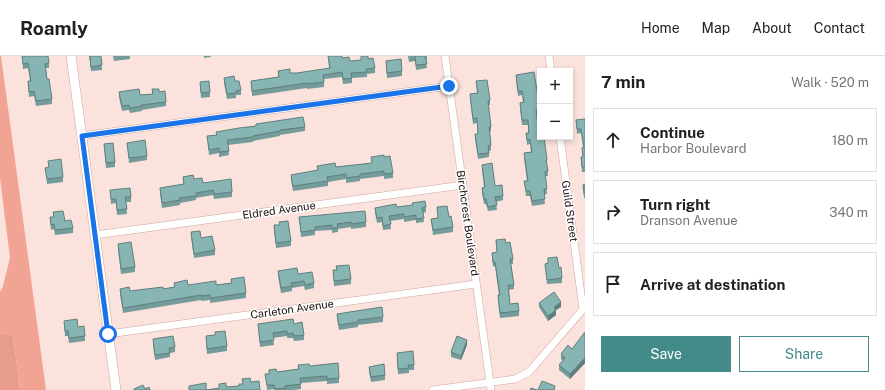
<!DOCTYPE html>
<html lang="en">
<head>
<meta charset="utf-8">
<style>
  :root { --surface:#fff; --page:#f6f6f6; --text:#202124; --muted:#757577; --line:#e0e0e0; --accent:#438b89 }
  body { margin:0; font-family:"Public Sans",sans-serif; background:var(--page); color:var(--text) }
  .controls { position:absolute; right:12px; top:12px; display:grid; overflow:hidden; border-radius:0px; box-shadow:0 2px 6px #0003 }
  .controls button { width:36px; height:36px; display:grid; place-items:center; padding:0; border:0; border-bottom:1px solid var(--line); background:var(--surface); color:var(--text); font:20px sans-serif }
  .stop { position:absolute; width:12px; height:12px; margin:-9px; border:3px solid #1a73e8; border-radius:50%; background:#fff }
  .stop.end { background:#1a73e8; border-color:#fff; box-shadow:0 1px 4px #0008 }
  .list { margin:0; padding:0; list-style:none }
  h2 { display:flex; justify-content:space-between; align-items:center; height:52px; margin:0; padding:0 16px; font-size:17px }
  h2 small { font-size:13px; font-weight:400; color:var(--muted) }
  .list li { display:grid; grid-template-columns:26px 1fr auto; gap:12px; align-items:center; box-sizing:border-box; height:64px; margin:0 8px 8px; padding:0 8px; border:1px solid var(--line); border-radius:0px }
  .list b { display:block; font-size:15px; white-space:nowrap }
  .list p { margin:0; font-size:13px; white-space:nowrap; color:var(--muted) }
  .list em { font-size:13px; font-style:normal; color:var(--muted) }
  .actions { display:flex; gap:8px; padding:12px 16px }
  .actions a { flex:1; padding:9px 0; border:1px solid var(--accent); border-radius:0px; text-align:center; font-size:14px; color:var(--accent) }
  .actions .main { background:var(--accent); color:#fff }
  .icon { flex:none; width:22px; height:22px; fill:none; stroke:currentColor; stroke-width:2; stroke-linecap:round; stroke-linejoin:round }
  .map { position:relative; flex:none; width:585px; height:334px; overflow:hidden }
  header { display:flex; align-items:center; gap:24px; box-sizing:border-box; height:56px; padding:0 20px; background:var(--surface); border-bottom:1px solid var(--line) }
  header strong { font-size:19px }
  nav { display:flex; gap:22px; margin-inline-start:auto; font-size:14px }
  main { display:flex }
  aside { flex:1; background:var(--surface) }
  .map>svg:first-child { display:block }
  .forest { fill:#e89c8b }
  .water { fill:#f1a493 }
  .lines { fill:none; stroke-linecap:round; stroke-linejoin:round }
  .minor-casing { stroke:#cfa79e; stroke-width:8 }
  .tertiary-casing { stroke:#cfa79e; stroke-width:10 }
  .minor { stroke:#fff; stroke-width:7 }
  .tertiary { stroke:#fff; stroke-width:9 }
  .wall { fill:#749c9a }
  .shaded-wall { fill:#5e7f7d }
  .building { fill:#87b5b3; stroke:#5e7f7d }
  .route { stroke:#1a73e8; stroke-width:5 }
  .labels { text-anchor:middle; stroke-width:3; stroke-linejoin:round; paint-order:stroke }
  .street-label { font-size:11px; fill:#1e100d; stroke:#fff }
</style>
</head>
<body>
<header>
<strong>Roamly</strong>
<nav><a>Home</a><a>Map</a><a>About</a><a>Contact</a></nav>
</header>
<main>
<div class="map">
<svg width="585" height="334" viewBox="0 0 585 334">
  <rect width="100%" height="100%" fill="#fbe2dc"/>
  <polygon class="forest" points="0,279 13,279 20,334 0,334"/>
  <polygon class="water" points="0,0 1,0 46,334 20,334 13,279 0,279 0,236 3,230 10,202 0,122"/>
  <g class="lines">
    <defs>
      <g id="minor">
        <polyline points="445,0 491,334"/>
        <polyline points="549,0 551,15"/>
        <polyline points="81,80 449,30"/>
        <polyline points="560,81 583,253"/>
        <polyline points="95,179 463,129"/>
        <polyline points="108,278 476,228"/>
        <polyline points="433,334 515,323 529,316 585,251"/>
      </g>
      <polyline id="tertiary" points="71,0 116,334"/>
    </defs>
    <use href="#minor" class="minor-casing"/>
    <use href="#tertiary" class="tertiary-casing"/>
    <use href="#minor" class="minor"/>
    <use href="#tertiary" class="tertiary"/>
  </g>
  <g class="wall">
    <polygon points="22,0 49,7 49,12 46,12 47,23 52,43 52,48 36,50 34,40 29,41 28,25 30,25 28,12 23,13"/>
    <polygon points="89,0 101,0 102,14 91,15"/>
    <polygon points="113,0 130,0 130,3 114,5"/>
    <polygon points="204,0 211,0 211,1 204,2"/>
    <polygon points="328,0 342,0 342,2 350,5 361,4 361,0 368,3 375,12 375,17 367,18 367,21 352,22 352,27 343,28 342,21 324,23 324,31 307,33 307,32 252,40 251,25 278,21 278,15 290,17 297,17 329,12"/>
    <polygon points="408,0 427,0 427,4 426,4 427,12 416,14 415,5 409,6"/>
    <polygon points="386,5 402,15 402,20 387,22"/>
    <polygon points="516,19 540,53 540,58 536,59 539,80 547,104 547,109 548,120 545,120 547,138 544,138 545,148 532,150 530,140 526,140 524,125 527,125 524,102 524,97 531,96 530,88 527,89 526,77 528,77 528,69 522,69 520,51 520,47 523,46 522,39 518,40 516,24"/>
    <polygon points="224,22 235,25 241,34 241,39 236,39 236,42 227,43 224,27"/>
    <polygon points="476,25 490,44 490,49 488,49 491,71 491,75 490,76 491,89 491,94 489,95 489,101 478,103 475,83 475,78 478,78 477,67 473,68 470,42 470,38 477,37"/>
    <polygon points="200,26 210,36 210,41 201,42"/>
    <polygon points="152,33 159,36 166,46 166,50 142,54 142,55 130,57 129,54 122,55 119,41 119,36 140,39 152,38"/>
    <polygon points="585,63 585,116 582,116 581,101 583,101 582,92 583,91 581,77 577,78 576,64"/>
    <polygon points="305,71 305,75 280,79 280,80 253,85 253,86 228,89 229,99 219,101 219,97 209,99 207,80 216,79 216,76"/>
    <polygon points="127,87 147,100 147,104 129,107"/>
    <polygon points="104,88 115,106 115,111 106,112"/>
    <polygon points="371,101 384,101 393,117 393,122 384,123 384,120 360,123 360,125 346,127 346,123 328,126 328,130 293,135 291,124 291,119 317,115 317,110 336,111 372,107"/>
    <polygon points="48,105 63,121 63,126 47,128 45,112 49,112"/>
    <polygon points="482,109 495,130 503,140 503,144 496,146 497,154 488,155 486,148 484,148 482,137 482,132 484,131 482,113"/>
    <polygon points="183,121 194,123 232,136 232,141 214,143 213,139 196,142 196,144 180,147 180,149 162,152 160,137 160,132 183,128"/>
    <polygon points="585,128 585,142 584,142 583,134 583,129"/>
    <polygon points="110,134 131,141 131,146 126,146 127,158 117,159 116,147 111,148"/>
    <polygon points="397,151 426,151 426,156 423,157 424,166 416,167 416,164 404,166 404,163 390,165 391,173 383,174 382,166 377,167 375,157 375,152"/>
    <polygon points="437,151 449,161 453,171 453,176 433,179 431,163 438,162"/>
    <polygon points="53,156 65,165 73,172 73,177 55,179 54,173 51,174 50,166 50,161 53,161"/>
    <polygon points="299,161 366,166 366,171 351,173 351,171 338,173 338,176 332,177 332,174 315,175 315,179 301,181"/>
    <polygon points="274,169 291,185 291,190 276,192 274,174"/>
    <polygon points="191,176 201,182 215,194 215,199 194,202 191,181"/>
    <polygon points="496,184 506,187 513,203 513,208 511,208 514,229 514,233 509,234 510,248 519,255 519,260 500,262 498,244 498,239 499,239 495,210 493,211 492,202 492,197 497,196"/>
    <polygon points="118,188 135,211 135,216 121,218 118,193"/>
    <polygon points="548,202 559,212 562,222 562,227 547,228 545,208 548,207"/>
    <polygon points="336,210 351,223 351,228 334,230 333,214 336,214"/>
    <polygon points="278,215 298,218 314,227 314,232 305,234 304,230 292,232 292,235 281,237 278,220"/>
    <polygon points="231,223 246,237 246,242 210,247 210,244 201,245 201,244 123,257 120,238 120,233 130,235 163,233 174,231 174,227 188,229 216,229 231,227"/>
    <polygon points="539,247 561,251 556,254 556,259 548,265 539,251"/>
    <polygon points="337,258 383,261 383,266 358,269 358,271 339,274 337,263"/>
    <polygon points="64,265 78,271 85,280 85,285 69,287 68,280 65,280"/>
    <polygon points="258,268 294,268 304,279 304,284 294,285 293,282 287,282 287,280 273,282 274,289 260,291"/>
    <polygon points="215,276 227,290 227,295 207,298 206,280 215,279"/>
    <polygon points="585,276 585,307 570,323 559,314 559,309 563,305 561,303 561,298 572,293"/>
    <polygon points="153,283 175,291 175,296 170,297 170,301 155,304 153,288"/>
    <polygon points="467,289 461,304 451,301 451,296"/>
    <polygon points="397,297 414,309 414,314 409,314 409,317 398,318"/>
    <polygon points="298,309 310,310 339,322 339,327 327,328 327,325 301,327 301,333 293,334 274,334 274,333 267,334 265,318 269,318 269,314 277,316 298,313"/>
    <polygon points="369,311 385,319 385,324 371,326 369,316"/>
  </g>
  <g class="shaded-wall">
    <polygon points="561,246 561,251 556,254 556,259 548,265 548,260 554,251"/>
    <polygon points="467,284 467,289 461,304 461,300"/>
    <polygon points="585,302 585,307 570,323 570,318"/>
  </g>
  <g class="building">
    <polygon points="22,0 48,0 49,7 45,8 47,23 49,23 52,43 36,45 34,35 29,36 28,25 31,25 28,7 23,8"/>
    <polygon points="90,0 101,0 102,9 91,11"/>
    <polygon points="328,0 342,0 342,2 349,1 350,5 361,4 361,0 368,0 368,3 373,2 375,12 366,13 367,16 351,17 352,22 343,23 342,16 323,19 324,26 307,28 307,27 252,35 251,25 279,21 278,15 290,13 290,17 297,17 330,12"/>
    <polygon points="415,0 425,0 427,8 416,9"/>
    <polygon points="401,3 402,15 387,17 386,5"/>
    <polygon points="534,16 540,53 536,54 539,80 540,80 540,81 544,81 547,104 546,104 548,115 545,116 547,133 544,133 545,143 532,145 530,135 526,135 524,125 528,125 524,97 532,96 530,83 527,84 526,77 529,77 528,64 522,64 520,47 524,46 522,35 518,35 516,19"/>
    <polygon points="234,20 235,25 239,25 241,34 236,35 236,37 227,38 224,22"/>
    <polygon points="487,24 490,44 488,45 491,71 489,71 491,89 488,90 489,97 478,98 475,78 478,78 477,62 473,63 470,38 478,37 476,25"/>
    <polygon points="209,25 210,36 201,37 200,26"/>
    <polygon points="139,33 140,39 153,38 152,33 159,33 159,36 165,35 166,46 141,49 142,50 130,52 129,49 122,50 119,36"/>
    <polygon points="303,61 305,71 280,74 280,75 253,80 253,81 227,84 229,95 219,96 219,92 209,94 207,80 217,79 216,76 239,72 256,70 256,68"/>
    <polygon points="585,63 585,111 582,111 581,101 583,101 582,92 584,91 581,73 577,73 576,64"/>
    <polygon points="145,84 147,100 129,102 127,87"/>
    <polygon points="113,87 115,106 106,107 104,88"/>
    <polygon points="384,99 384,101 390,100 393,117 384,118 384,115 360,118 360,120 346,122 346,118 327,121 328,125 293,130 291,119 318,114 317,110 335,107 336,111 372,107 371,101"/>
    <polygon points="61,103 63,121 47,123 45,112 49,111 48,105"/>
    <polygon points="492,107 495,130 502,129 503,140 495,141 497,149 488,151 486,143 484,143 482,132 485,131 482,109"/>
    <polygon points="193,119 194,123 202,122 203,127 231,123 232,136 214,138 213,134 196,137 196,140 179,142 180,144 162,147 160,132 184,128 183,121"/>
    <polygon points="585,128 585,137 584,137 583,129"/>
    <polygon points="130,132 131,141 125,141 127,153 117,154 116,143 111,143 110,134"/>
    <polygon points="425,145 426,151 422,152 424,162 416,163 416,159 404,161 404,158 389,160 391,168 383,170 382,161 377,162 375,152 396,148 397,151 413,149 412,147"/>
    <polygon points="447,150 449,161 451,160 453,171 433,174 431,163 438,162 437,151"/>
    <polygon points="63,155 65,165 71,164 73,172 55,174 54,168 51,169 50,161 54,161 53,156"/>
    <polygon points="365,155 366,166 351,168 351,166 337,168 338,172 332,172 332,169 315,171 315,174 301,176 299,161"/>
    <polygon points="288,165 291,185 276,187 274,169 280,169 279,166"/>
    <polygon points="200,175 201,182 212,180 215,194 194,198 191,176"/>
    <polygon points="505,183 506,187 510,186 513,203 510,203 514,229 508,229 510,248 518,247 519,255 500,257 498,239 500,239 495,206 493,206 492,197 497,196 496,184"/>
    <polygon points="131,186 135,211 121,213 118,188"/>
    <polygon points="557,201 559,212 561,211 562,222 547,224 545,208 548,207 548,202"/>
    <polygon points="349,209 351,223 334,225 333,214 337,214 336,210"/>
    <polygon points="297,212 298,218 312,216 314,227 305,229 304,225 291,227 292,230 281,232 278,215"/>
    <polygon points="244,221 246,237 210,242 210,239 201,240 201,239 123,252 120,233 129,231 130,235 163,231 163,233 175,231 174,227 187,224 188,229 216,225 216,229 232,227 231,223"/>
    <polygon points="554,236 561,246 554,251 556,254 548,260 539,247"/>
    <polygon points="382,251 383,261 358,264 358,266 339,269 337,258"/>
    <polygon points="77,263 78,271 84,270 85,280 69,282 68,275 65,275 64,265"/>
    <polygon points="293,263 294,268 302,266 304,279 294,280 293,277 287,278 287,275 273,277 274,284 260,286 258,268"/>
    <polygon points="225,275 227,290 207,293 206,280 215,279 215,276"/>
    <polygon points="585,276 585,302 570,318 559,309 565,302 561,298 568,289 572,293"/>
    <polygon points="173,280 175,291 169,292 170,297 155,299 153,283"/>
    <polygon points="457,280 467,284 461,300 451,296"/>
    <polygon points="413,295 414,309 408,309 409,312 398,313 397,297"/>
    <polygon points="338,307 339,322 327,323 327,320 300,322 301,328 285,330 286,332 275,333 274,329 267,329 265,318 269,318 269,314 276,313 277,316 299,313 298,309 309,308 310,310"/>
    <polygon points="384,308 385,319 371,321 369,311"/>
    <polygon points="250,322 251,326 259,325 260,334 189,334 189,330 206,327 206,334 219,332 219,328 226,327 226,331 239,330 239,328 243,328 242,323"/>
    <polygon points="542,325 555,330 554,334 538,334"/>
    <polygon points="143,329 145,333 149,331 150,334 134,334 134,333"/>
    <polygon points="531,332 537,334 530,334"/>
  </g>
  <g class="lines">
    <polyline class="route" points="108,278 82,80 449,30"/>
  </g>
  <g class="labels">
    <g class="street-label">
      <text transform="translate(279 154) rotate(-8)" y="4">Eldred Avenue</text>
      <text transform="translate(570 155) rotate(82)" y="4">Guild Street</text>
      <text transform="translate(468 167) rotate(82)" y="4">Birchcrest Boulevard</text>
      <text transform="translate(292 253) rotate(-8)" y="4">Carleton Avenue</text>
    </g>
  </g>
</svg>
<div class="controls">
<button>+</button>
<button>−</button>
</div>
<div class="stop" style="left:108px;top:278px"></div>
<div class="stop end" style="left:449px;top:30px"></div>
</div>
<aside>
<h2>7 min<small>Walk · 520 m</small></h2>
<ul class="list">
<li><svg class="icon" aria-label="ahead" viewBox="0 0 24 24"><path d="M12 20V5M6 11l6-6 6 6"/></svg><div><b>Continue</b><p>Harbor Boulevard</p></div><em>180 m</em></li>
<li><svg class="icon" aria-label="right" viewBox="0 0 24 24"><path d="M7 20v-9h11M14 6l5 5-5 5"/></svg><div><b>Turn right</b><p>Dranson Avenue</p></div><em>340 m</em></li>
<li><svg class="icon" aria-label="arrive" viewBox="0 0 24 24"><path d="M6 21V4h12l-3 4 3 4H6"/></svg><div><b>Arrive at destination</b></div></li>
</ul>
<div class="actions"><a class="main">Save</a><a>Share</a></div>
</aside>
</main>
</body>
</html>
